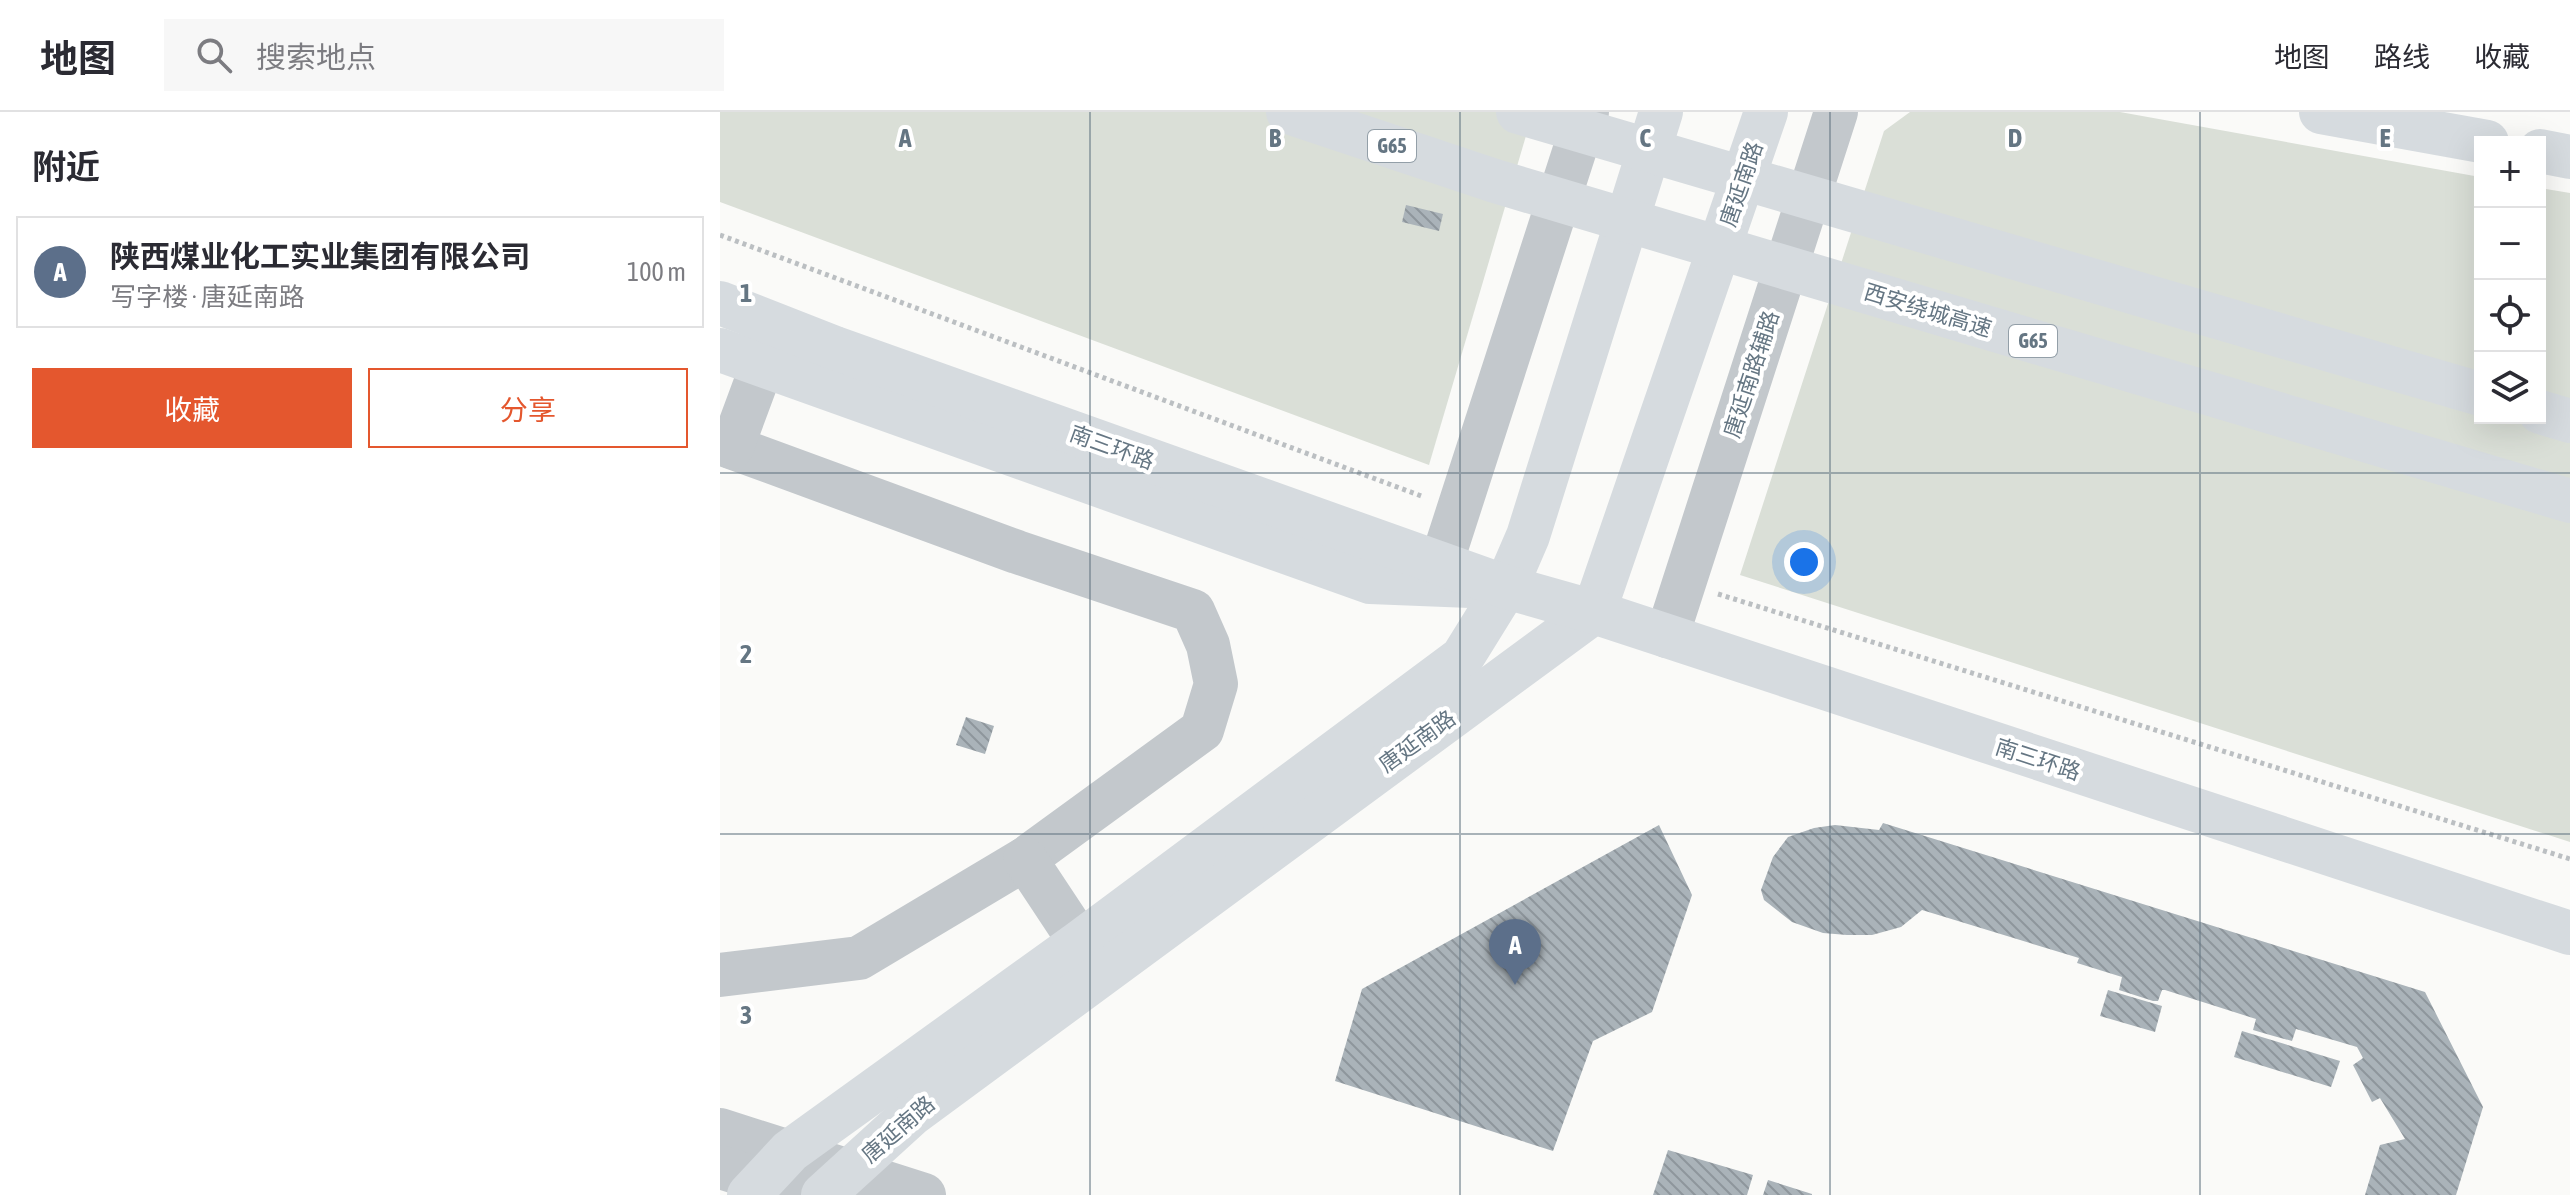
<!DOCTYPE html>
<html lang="zh">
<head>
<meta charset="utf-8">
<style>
  :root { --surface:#fff; --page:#f7f7f7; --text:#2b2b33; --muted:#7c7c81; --line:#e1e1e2; --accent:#e4572e }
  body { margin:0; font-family:"Asap Condensed","Noto Sans SC",sans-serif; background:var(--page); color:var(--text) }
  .controls { position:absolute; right:24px; top:24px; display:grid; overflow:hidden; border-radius:0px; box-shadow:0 8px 32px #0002 }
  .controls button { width:72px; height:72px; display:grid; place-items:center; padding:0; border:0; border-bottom:2px solid var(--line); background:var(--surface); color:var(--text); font:40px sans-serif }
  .you { position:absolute; left:1084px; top:450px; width:28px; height:28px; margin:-20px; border:6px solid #fff; border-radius:50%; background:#1a73e8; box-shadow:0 0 0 12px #1a73e833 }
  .badge { display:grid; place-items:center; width:52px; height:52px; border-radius:50%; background:var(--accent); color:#fff; font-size:26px; font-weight:700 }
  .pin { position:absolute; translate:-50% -66px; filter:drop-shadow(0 2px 4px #0008) }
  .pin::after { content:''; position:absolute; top:42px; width:28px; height:24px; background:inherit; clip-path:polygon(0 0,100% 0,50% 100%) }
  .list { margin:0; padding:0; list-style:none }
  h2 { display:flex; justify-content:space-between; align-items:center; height:104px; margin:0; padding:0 32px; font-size:34px }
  h2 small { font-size:26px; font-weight:400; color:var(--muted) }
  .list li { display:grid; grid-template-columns:52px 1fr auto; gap:24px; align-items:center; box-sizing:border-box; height:112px; margin:0 16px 16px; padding:0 16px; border:2px solid var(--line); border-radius:0px }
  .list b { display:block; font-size:30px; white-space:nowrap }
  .list p { margin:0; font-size:26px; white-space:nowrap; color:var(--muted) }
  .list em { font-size:26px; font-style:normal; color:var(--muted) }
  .actions { display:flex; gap:16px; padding:24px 32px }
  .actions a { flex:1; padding:18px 0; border:2px solid var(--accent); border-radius:0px; text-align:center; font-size:28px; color:var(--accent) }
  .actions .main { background:var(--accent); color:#fff }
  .icon { flex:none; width:44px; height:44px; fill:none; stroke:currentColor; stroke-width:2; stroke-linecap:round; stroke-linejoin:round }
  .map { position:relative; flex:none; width:1850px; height:1083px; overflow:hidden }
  header { display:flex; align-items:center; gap:48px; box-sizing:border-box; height:112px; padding:0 40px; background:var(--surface); border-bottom:2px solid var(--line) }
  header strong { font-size:38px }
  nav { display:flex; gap:44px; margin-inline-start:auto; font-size:28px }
  .search { width:560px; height:72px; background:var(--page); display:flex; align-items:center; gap:20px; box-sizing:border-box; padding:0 28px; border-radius:0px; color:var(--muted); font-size:30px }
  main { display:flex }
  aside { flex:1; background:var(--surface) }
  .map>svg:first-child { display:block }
  .green { fill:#dadfd7 }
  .building { fill:url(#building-back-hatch) }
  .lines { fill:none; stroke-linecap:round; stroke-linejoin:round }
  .path { stroke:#bbbfc2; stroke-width:5; stroke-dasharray:4 4; stroke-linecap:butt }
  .minor { stroke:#c3c8cc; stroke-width:44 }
  .major { stroke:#d6dbdf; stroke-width:44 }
  .highway { stroke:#d6dbdf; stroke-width:44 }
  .grid { fill:none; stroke:#657683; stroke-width:2; stroke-opacity:0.55 }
  .labels { text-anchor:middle; stroke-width:8; stroke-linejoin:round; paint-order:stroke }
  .shield { fill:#fff; stroke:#939fa8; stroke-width:2 }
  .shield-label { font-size:20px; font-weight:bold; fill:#657683 }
  .street-label { font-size:22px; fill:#657683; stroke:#fff }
  .grid-label { font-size:26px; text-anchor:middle; font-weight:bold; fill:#657683; stroke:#fff; stroke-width:8; stroke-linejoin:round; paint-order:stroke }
</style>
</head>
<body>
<header>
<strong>地图</strong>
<div class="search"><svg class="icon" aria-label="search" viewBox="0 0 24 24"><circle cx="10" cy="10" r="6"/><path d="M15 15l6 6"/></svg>搜索地点</div>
<nav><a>地图</a><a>路线</a><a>收藏</a></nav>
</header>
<main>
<aside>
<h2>附近<small></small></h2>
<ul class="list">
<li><span class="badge" style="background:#5c6f8a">A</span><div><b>陕西煤业化工实业集团有限公司</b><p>写字楼 · 唐延南路</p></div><em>100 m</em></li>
</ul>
<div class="actions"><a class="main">收藏</a><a>分享</a></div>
</aside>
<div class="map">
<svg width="1850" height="1083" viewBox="0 0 1850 1083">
  <defs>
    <pattern id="building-back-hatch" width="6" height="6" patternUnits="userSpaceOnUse" patternTransform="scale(2)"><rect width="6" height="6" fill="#aab3b9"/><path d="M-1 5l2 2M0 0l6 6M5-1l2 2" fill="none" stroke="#8e969c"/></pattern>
  </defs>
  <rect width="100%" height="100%" fill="#fafaf8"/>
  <g class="green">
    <polygon points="0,0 813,0 709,353 0,90"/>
    <polygon points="1190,0 1400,0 1760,65 1760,306 1820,306 1820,76 1850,81 1850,730 1020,463 1164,19"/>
  </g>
  <g class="building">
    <polygon points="686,93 723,102 719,119 682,110"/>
    <polygon points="246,605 274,614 265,642 236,633"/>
    <polygon points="1163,711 1705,880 1763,995 1736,1083 1645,1083 1660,1033 1685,1027 1660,986 1652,990 1633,953 1643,946 1637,935 1576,917 1572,929 1550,923 1533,918 1536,907 1445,878 1442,878 1438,889 1433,889 1399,878 1402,865 1357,851 1359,846 1202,798 1181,815 1152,823 1127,823 1103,821 1072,810 1044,788 1041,778 1053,745 1068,725 1094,716 1115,713 1159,718"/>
    <polygon points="939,713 972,783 932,900 873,929 833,1039 615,969 642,877"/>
    <polygon points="1388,878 1442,894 1435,920 1380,904"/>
    <polygon points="1522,919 1620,949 1611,975 1514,945"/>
    <polygon points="948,1038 1033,1063 1027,1083 933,1083"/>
    <polygon points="1048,1068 1092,1082 1092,1083 1043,1083"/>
  </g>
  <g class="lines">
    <g class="path">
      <polyline points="0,123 704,385"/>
      <polyline points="998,482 1850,747"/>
    </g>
    <g class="minor">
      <polyline points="0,331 297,440 473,499 488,533 496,572 482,618 305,747 139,846 0,863"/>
      <polyline points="12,335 42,254"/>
      <polyline points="721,452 867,0"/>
      <polyline points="947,524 1116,0"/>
      <polyline points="305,747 360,830"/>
      <polyline points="0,1018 204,1083"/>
      <polyline points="0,1055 90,1083"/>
    </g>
    <g class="major">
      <polyline points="0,238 650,470 776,475"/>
      <polyline points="29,1083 70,1039 360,830 742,546 786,475 808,424 941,0"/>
      <polyline points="103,1083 192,1002 874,500 1046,0"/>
    </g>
    <g class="highway">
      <polyline points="568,0 775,69 1850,389"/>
      <polyline points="798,0 1760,282"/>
      <polyline points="1601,0 1767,30"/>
      <polyline points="1820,39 1850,45"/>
      <polyline points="0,191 115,236 786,475 874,500 1850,821"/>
      <polyline points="1820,300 1850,309"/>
    </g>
  </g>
  <path class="grid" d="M370,0V1083M740,0V1083M1110,0V1083M1480,0V1083M0,361H1850M0,722H1850"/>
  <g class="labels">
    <g class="shield">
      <rect x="648" y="18" width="48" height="32" rx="6"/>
      <rect x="1289" y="213" width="48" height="32" rx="6"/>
    </g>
    <g class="shield-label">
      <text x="672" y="41">G65</text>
      <text x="1313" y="236">G65</text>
    </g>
    <g class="street-label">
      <text transform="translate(1021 72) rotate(-71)" y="8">唐延南路</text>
      <text transform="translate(1208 198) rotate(17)" y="8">西安绕城高速</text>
      <text transform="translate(1031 262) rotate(-72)" y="8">唐延南路辅路</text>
      <text transform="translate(392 335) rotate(20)" y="8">南三环路</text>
      <text transform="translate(697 629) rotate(-36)" y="8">唐延南路</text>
      <text transform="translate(1318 647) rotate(18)" y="8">南三环路</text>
      <text transform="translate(178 1017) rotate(-41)" y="8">唐延南路</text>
    </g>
  </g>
  <g class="grid-label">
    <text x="185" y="35">A</text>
    <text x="555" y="35">B</text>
    <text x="925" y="35">C</text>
    <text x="1295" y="35">D</text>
    <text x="1665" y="35">E</text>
    <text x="26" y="190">1</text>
    <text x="26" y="551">2</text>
    <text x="26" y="912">3</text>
  </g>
</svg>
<div class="controls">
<button>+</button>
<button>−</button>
<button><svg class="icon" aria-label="locate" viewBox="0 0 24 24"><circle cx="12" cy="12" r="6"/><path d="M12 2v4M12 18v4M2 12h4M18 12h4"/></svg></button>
<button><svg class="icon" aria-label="layers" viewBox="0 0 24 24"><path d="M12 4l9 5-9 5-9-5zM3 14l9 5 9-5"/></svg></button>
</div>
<div class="you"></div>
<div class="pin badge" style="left:795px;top:873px;background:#5c6f8a">A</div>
</div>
</main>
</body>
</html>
